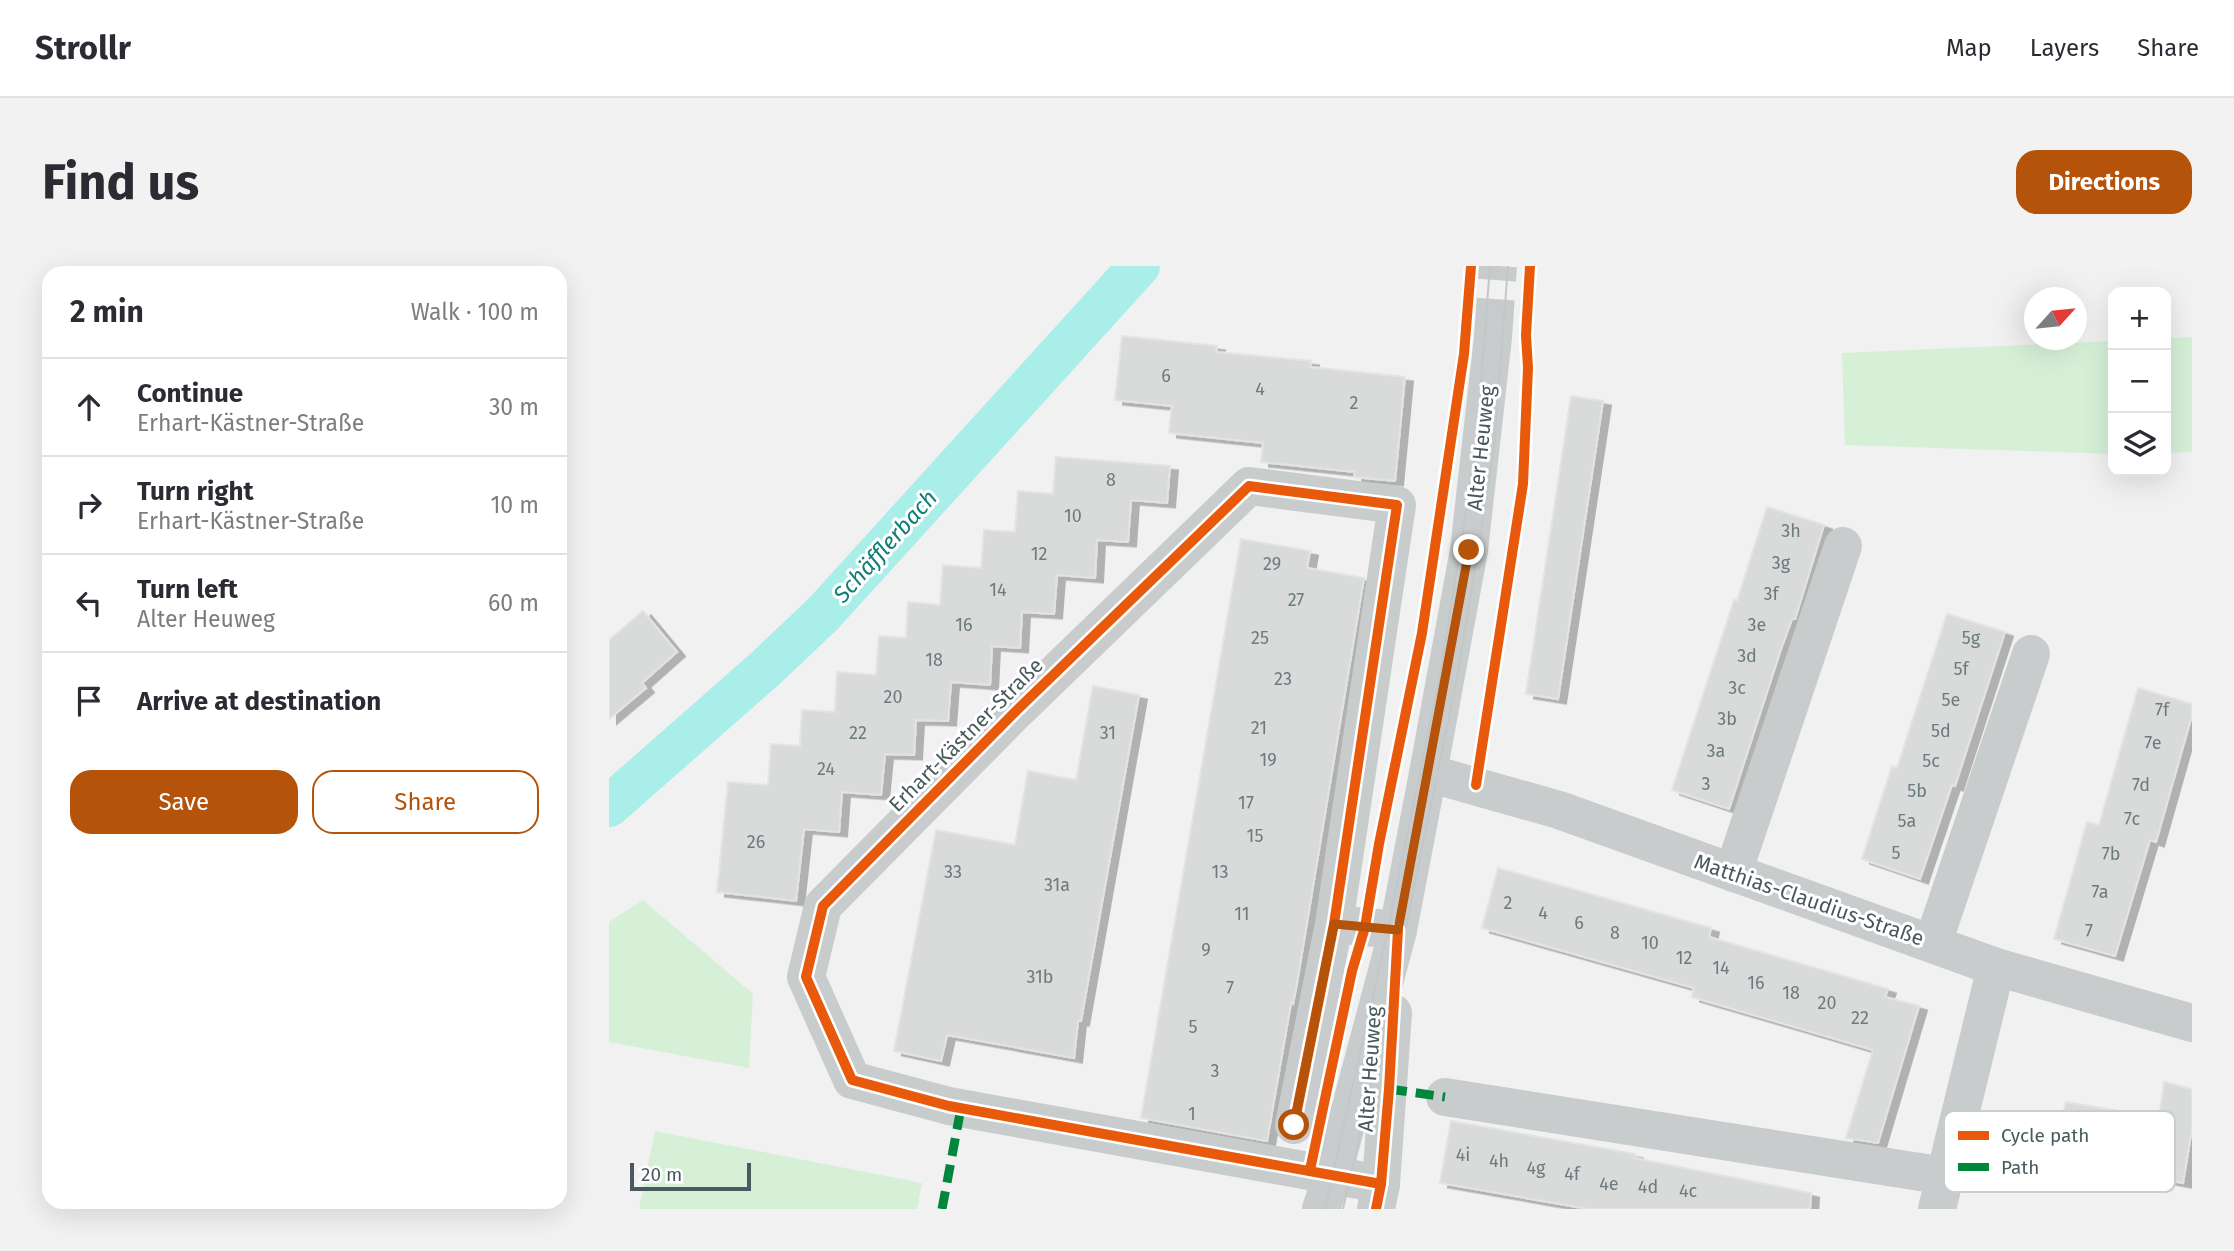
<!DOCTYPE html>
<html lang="en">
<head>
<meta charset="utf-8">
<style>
  :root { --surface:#fff; --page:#f2f2f3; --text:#2b2b33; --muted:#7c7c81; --line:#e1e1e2; --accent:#b45309 }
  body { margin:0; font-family:"Fira Sans",sans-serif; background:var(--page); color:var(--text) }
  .controls { position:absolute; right:21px; top:21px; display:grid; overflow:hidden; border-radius:14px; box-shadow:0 7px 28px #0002 }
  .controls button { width:63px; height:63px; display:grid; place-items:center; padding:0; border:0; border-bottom:2px solid var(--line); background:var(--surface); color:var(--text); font:35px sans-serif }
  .compass { position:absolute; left:1415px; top:21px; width:63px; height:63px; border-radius:50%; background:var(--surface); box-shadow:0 7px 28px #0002; rotate:63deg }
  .scale { position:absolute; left:21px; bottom:18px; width:121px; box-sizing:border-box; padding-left:7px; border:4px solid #485a5e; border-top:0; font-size:19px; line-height:24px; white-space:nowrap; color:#485a5e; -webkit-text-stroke:5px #fff; paint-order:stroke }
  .stop { position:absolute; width:21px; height:21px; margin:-16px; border:5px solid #b45309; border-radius:50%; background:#fff }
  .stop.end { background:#b45309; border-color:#fff; box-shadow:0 2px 7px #0008 }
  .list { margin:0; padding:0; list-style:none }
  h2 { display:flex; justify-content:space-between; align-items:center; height:91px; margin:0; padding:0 28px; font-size:30px }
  h2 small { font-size:23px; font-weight:400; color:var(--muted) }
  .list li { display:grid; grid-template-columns:46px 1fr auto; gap:21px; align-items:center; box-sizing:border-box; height:98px; padding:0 28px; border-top:2px solid var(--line) }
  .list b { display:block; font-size:26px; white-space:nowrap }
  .list p { margin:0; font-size:23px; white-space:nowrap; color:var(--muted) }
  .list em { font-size:23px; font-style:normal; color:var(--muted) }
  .actions { display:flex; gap:14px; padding:21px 28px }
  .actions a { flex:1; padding:16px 0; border:2px solid var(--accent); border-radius:21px; text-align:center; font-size:24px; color:var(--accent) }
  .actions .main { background:var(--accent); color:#fff }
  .icon { flex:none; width:38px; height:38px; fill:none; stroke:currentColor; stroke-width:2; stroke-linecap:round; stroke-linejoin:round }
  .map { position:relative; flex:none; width:1583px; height:943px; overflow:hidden; border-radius:21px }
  header { display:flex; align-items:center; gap:42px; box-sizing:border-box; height:98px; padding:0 35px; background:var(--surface); border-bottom:2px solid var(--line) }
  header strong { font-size:33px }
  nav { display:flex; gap:38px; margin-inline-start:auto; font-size:24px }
  .intro { display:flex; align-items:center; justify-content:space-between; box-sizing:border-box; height:168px; padding:0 42px }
  h1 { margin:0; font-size:49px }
  .button { padding:18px 32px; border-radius:21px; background:var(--accent); color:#fff; font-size:24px; font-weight:700 }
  main { display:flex; gap:42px; padding:0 42px }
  aside { flex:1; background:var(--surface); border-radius:21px; box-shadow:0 7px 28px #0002 }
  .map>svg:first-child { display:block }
  .green { fill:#d6f0d8 }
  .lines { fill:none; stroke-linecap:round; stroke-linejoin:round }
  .canal { stroke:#aaeee9; stroke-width:42 }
  .building { fill:#d9dada; stroke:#e3e3e4; stroke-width:2; filter:url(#shadow) }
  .minor-tunnel { stroke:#c8cbcc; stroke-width:38; stroke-dasharray:38 19; stroke-linecap:butt }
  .minor { stroke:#c9cccd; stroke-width:38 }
  .tram { stroke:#c4c7c8; stroke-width:2 }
  .quiet { stroke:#00873e; stroke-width:9; stroke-dasharray:18 9; stroke-linecap:butt }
  .cycleway-casing { stroke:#fff; stroke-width:15 }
  .cycleway { stroke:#e8590c; stroke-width:10 }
  .route { stroke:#b45309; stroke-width:9 }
  .labels { text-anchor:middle; stroke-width:6; stroke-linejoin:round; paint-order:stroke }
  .number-label { font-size:18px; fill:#6d7b7e }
  .street-label { font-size:21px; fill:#485a5e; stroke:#fff }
  .water-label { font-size:23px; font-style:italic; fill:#0d7f75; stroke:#fff }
  .key { fill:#fff; stroke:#c8cecf; stroke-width:2 }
  .key-label { font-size:19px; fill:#485a5e }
</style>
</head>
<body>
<header>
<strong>Strollr</strong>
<nav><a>Map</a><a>Layers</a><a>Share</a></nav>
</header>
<div class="intro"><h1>Find us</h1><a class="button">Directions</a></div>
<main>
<aside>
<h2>2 min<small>Walk · 100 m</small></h2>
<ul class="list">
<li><svg class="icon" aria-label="ahead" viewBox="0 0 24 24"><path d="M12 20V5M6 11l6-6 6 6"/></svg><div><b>Continue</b><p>Erhart-Kästner-Straße</p></div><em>30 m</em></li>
<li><svg class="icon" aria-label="right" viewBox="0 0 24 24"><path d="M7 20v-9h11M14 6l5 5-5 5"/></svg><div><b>Turn right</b><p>Erhart-Kästner-Straße</p></div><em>10 m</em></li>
<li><svg class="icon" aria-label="left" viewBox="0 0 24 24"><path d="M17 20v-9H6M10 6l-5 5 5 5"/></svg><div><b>Turn left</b><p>Alter Heuweg</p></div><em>60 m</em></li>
<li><svg class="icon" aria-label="arrive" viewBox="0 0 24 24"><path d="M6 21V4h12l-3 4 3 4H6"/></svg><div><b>Arrive at destination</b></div></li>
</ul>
<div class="actions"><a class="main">Save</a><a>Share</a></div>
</aside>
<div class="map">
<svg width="1583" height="943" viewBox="0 0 1583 943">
  <defs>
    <filter id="shadow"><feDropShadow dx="8" dy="4.5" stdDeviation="0" flood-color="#0004"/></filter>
  </defs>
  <rect width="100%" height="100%" fill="#f2f1f1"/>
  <g class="green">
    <polygon points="1583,71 1583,186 1557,187 1557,72"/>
    <polygon points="1504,75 1504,188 1236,179 1233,87"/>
    <polygon points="34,634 144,728 140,802 0,776 0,656"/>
    <polygon points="46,865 313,917 308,943 30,943"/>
  </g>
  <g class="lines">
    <polyline class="canal" points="0,540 157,402 214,348 530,0"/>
  </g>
  <g class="building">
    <polygon points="513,70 608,80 607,86 702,95 701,101 796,111 786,215 745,211 746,206 652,196 654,177 560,167 563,140 506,134"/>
    <polygon points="962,130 994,135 949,433 917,428"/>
    <polygon points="447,191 561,200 558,237 522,234 519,276 488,274 486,312 448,309 445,348 413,346 411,382 383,380 381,419 342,416 339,455 307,454 305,489 276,488 272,529 233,526 230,566 195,563 187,635 108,626 119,516 159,519 162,478 191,480 193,444 226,446 228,406 267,409 270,370 297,372 299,336 331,339 334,299 372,302 375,264 406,266 409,225 444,228"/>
    <polygon points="1158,241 1215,259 1186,353 1183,353 1172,383 1120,543 1063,524 1125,334 1128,335"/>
    <polygon points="632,273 701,285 698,302 755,312 688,717 684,738 682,737 658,875 532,852"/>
    <polygon points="34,345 68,386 33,417 37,422 0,453 0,374"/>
    <polygon points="1338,348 1396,366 1346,520 1343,519 1311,613 1253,593 1283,500 1288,502"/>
    <polygon points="484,420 530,429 472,755 469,755 465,792 338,769 332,795 285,785 327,564 406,579 419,505 467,514"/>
    <polygon points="1529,422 1583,438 1583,449 1547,576 1541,574 1506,690 1445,673 1478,556 1490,559"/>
    <polygon points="889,602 1102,662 1100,671 1279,723 1276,731 1310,740 1269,877 1237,872 1264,784 1083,731 1085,722 873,662"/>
    <polygon points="1555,816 1583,823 1583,862 1574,917 1443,892 1457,836 1550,852"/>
    <polygon points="842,855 1026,888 1025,892 1202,927 1201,943 979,943 831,917"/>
  </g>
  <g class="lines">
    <polyline class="minor-tunnel" points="884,71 889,0"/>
    <g class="minor">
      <polyline points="819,507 950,544 1387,701 1583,757"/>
      <polyline points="1124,607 1234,280"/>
      <polyline points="725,658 789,664"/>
      <polyline points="1324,677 1422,388"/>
      <polyline points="836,831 1336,910"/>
      <polyline points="685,859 725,658 788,239 640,220 407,445 214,640 197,711 243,814 340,840 772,918"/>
      <polyline points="712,943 724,908 789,664 819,507 860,284 884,71"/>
      <polyline points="767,943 772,918 784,747"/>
      <polyline points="1328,943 1387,701"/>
    </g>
    <g class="tram">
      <polyline points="716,943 779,663 832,403 867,181 881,0"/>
      <polyline points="734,943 786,716 849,407 885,184 899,0"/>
    </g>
    <g class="quiet">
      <polyline points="780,823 836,831"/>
      <polyline points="333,943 352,842"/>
    </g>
    <defs>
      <g id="cycleway">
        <polyline points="867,519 914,218 919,102 917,69 921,0"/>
        <polyline points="685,859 725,658 788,239 640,220 407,445 214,640 197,711 243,814 340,840 772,918"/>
        <polyline points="701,904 743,705 756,661 770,578 813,367 855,88 862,0"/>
        <polyline points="767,943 772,918 780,823 789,664"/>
      </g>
    </defs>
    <use href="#cycleway" class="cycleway-casing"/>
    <use href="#cycleway" class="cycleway"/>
  </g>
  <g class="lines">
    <polyline class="route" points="685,859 725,658 789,664 860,284"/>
  </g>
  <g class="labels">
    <g class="number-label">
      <text x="557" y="116">6</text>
      <text x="651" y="129">4</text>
      <text x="745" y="143">2</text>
      <text x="502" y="220">8</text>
      <text x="464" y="256">10</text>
      <text x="1182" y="271">3h</text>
      <text x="430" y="294">12</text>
      <text x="1172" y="303">3g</text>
      <text x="663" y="304">29</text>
      <text x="389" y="330">14</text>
      <text x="1162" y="334">3f</text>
      <text x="687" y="340">27</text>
      <text x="355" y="365">16</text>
      <text x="1148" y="365">3e</text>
      <text x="651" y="378">25</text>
      <text x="1362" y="378">5g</text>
      <text x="1138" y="396">3d</text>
      <text x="325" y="400">18</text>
      <text x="1352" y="409">5f</text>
      <text x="674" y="419">23</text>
      <text x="1128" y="428">3c</text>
      <text x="284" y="437">20</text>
      <text x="1342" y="440">5e</text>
      <text x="1553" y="450">7f</text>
      <text x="1118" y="459">3b</text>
      <text x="650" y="468">21</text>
      <text x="1332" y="471">5d</text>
      <text x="249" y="473">22</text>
      <text x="499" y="473">31</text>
      <text x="1544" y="483">7e</text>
      <text x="1107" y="491">3a</text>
      <text x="659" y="500">19</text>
      <text x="1322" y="501">5c</text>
      <text x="217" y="509">24</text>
      <text x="1097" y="524">3</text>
      <text x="1532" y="525">7d</text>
      <text x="1308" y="531">5b</text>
      <text x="637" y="543">17</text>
      <text x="1523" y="559">7c</text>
      <text x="1298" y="561">5a</text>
      <text x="646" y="576">15</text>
      <text x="147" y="582">26</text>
      <text x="1287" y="593">5</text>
      <text x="1502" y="594">7b</text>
      <text x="344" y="612">33</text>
      <text x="611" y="612">13</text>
      <text x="448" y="625">31a</text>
      <text x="1491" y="632">7a</text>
      <text x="899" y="643">2</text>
      <text x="934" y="653">4</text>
      <text x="633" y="654">11</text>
      <text x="970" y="663">6</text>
      <text x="1480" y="671">7</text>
      <text x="1006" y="673">8</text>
      <text x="1041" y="683">10</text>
      <text x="597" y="690">9</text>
      <text x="1075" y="698">12</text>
      <text x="1112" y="708">14</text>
      <text x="431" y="717">31b</text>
      <text x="1147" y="723">16</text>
      <text x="621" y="728">7</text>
      <text x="1182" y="733">18</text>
      <text x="1218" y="743">20</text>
      <text x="1251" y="758">22</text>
      <text x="584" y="767">5</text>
      <text x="606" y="811">3</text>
      <text x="583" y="854">1</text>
      <text x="854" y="895">4i</text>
      <text x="890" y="901">4h</text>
      <text x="927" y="908">4g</text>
      <text x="963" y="914">4f</text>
      <text x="1000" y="924">4e</text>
      <text x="1039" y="927">4d</text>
      <text x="1079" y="931">4c</text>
    </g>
    <g class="street-label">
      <text transform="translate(872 182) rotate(-84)" y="7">Alter Heuweg</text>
      <text transform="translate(357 469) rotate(-45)" y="7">Erhart-Kästner-Straße</text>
      <text transform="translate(1200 634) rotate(19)" y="7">Matthias-Claudius-Straße</text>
      <text transform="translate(761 803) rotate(-86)" y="7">Alter Heuweg</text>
    </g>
    <g class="water-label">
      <text transform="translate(276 280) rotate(-48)" y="8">Schäfflerbach</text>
    </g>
  </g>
  <rect x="1335" y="845" width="231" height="81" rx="10" class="key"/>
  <rect x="1349" y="865" width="31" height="9" fill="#e8590c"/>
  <rect x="1349" y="897" width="31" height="8" fill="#00873e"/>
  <g class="key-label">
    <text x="1392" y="876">Cycle path</text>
    <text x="1392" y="908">Path</text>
  </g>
</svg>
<div class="controls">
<button>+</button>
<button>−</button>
<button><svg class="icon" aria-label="layers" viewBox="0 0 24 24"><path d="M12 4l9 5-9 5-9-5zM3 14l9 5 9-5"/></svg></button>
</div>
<svg class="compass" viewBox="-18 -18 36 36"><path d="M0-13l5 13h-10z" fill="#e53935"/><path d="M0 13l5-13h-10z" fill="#7c7c81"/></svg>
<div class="scale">20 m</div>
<div class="stop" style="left:685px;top:859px"></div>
<div class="stop end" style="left:860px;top:284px"></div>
</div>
</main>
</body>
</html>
